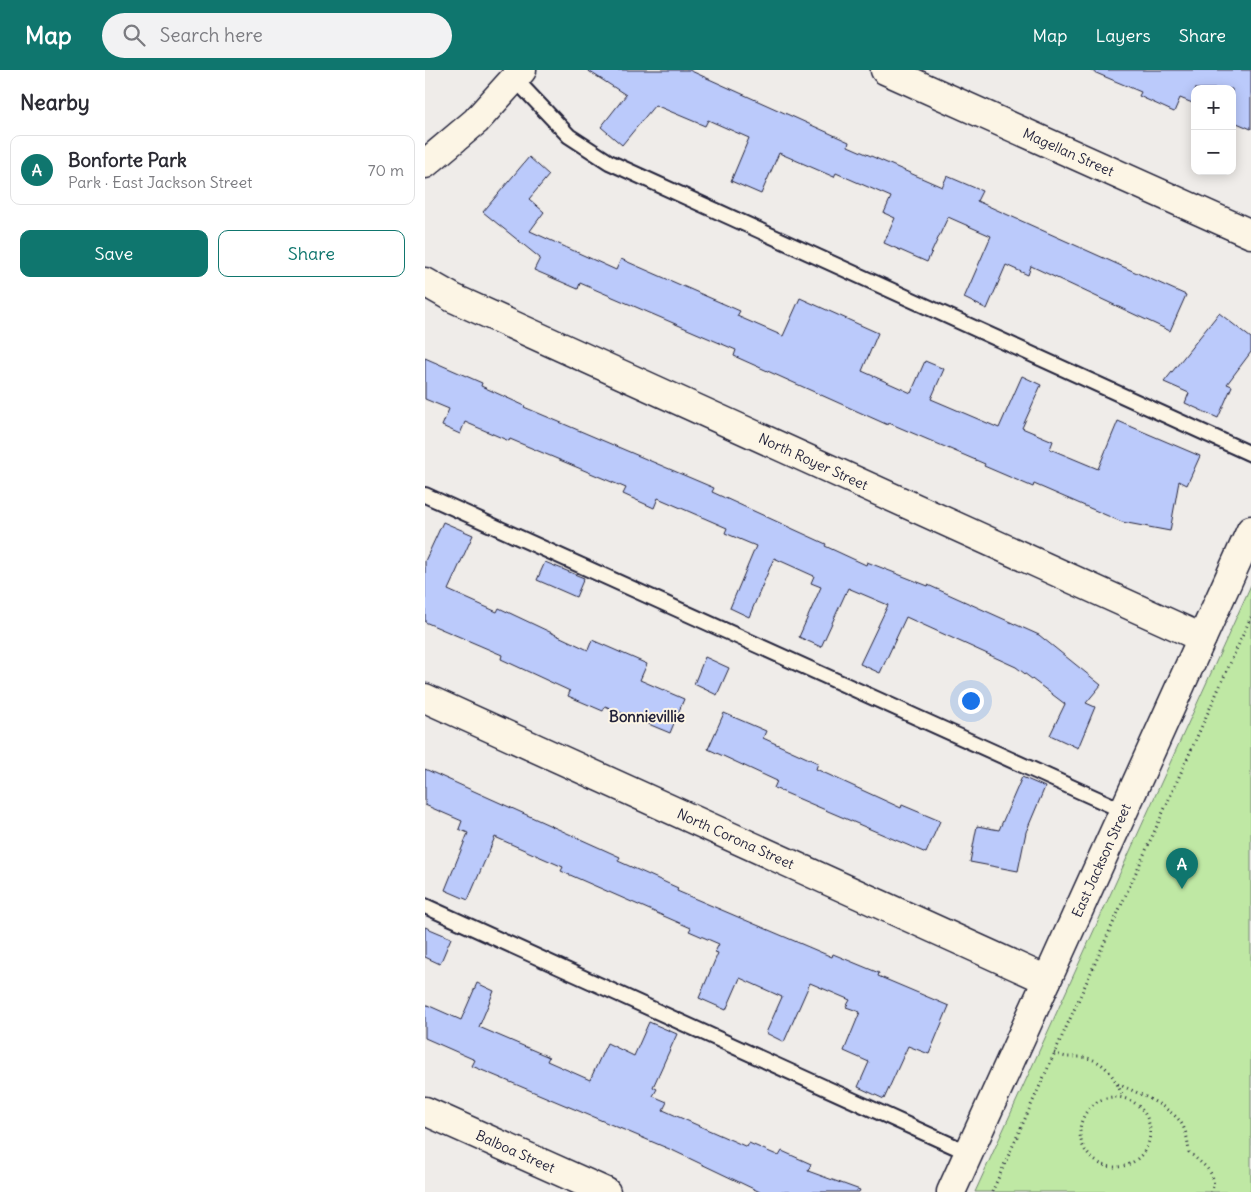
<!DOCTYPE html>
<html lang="en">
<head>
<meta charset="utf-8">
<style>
  :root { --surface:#fff; --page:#f2f2f3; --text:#2b2b33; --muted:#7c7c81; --line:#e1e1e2; --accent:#0f766e }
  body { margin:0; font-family:Delius,sans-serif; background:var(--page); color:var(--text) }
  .controls { position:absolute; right:15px; top:15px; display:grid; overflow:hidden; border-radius:10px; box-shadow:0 2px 12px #0003 }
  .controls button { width:45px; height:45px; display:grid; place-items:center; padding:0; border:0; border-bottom:1px solid var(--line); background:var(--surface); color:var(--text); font:25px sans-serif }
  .you { position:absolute; left:545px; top:630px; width:18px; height:18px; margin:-12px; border:4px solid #fff; border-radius:50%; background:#1a73e8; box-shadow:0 0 0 8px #1a73e833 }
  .badge { display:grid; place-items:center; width:32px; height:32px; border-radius:50%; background:var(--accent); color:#fff; font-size:16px; font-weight:700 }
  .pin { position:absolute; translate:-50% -41px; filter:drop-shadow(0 1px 2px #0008) }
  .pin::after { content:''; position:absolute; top:26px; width:18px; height:15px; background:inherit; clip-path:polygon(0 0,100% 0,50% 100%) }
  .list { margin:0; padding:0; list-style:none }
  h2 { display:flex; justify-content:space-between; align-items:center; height:65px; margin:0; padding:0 20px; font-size:21px }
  h2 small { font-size:16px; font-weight:400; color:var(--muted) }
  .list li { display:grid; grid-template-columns:32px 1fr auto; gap:15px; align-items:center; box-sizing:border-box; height:70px; margin:0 10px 10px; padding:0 10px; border:1px solid var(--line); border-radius:10px }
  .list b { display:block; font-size:19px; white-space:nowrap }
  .list p { margin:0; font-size:16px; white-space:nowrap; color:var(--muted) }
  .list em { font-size:16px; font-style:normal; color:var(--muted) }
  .actions { display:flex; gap:10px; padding:15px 20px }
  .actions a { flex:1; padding:11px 0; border:1px solid var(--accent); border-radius:10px; text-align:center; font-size:18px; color:var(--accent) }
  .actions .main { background:var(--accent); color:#fff }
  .icon { flex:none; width:28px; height:28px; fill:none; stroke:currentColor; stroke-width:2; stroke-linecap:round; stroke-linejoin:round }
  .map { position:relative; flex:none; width:826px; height:1122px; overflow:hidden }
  header { display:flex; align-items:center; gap:30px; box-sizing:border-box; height:70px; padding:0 25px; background:var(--accent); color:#fff }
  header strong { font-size:24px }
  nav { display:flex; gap:28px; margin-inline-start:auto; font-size:18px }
  .search { width:350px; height:45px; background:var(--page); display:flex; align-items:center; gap:12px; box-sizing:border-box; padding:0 18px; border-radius:28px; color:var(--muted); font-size:19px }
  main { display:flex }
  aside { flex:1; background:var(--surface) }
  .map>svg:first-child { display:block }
  .green { fill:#bfe8a4; stroke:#708570 }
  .building { fill:#bbcafb; stroke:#22223b }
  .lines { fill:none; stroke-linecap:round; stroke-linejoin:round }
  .service-casing { stroke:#22223b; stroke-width:18 }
  .minor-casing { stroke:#22223b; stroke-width:31 }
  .path { stroke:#22223b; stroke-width:3; stroke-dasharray:1 4; stroke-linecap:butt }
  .service { stroke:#fcf5e5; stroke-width:14 }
  .minor { stroke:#fcf5e5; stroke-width:28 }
  .labels { text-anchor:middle; stroke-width:4; stroke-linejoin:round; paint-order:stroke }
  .street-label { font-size:14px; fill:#22223b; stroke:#fcf5e5 }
  .neighbourhood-label { font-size:15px; font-weight:bold; fill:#22223b; stroke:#fcf5e5 }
</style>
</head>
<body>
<header>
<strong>Map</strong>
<div class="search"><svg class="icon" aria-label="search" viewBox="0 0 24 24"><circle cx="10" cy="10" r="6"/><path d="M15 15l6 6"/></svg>Search here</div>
<nav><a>Map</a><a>Layers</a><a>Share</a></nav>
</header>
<main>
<aside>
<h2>Nearby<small></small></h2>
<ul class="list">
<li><span class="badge">A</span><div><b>Bonforte Park</b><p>Park · East Jackson Street</p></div><em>70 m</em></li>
</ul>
<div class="actions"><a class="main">Save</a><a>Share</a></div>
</aside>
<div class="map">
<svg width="826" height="1122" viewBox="0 0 826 1122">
  <rect width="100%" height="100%" fill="#efece9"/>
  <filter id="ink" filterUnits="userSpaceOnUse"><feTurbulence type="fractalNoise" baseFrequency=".02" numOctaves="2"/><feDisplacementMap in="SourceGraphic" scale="10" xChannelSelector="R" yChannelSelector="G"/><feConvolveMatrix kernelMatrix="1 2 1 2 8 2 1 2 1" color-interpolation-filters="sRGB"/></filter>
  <g filter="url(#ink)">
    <polygon class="green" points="826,515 826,1122 550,1122"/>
    <g class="building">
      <polygon points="162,0 264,0 424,72 423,76 517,117 522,106 557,121 552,131 761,225 745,261 606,196 603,205 581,195 562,239 539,228 566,166 523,147 502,192 459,173 470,148 459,143 466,127 411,103 409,107 354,83 336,124 306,111 324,68 283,50 280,56 230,35 197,75 176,57 201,25"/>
      <polygon points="664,0 826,0 826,59 807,51 807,19 770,19 770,34 755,28 749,42 714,26 716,22"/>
      <polygon points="104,87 124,105 104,129 119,142 105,161 191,200 196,189 315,241 312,246 358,266 375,228 453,263 437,301 486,323 500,291 519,299 506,329 574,358 597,306 616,315 597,358 628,371 625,379 673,399 693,351 775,386 762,415 754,411 745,461 697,452 609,414 608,417 559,396 560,394 464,353 463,355 309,286 311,280 155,213 153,219 109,200 115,188 58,142"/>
      <polygon points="794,243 826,268 826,282 802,314 807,316 793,348 760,333 764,323 739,312"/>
      <polygon points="0,288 57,313 56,316 100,336 99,337 289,418 287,422 401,474 400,476 441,495 442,492 503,516 503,515 614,565 676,615 661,633 670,637 653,678 625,665 640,634 591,597 481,547 455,603 435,594 463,535 423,518 396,577 374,567 396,517 386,513 389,506 349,488 324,547 305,538 331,476 300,463 302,458 233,428 229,438 198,424 201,418 85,369 84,371 40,352 35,364 17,356 24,339 0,329"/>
      <polygon points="18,452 48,465 23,520 72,542 74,538 163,580 167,570 222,594 215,610 259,629 245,663 180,636 178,641 143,626 145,621 76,589 77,585 0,552 0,491"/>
      <polygon points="120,492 159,508 151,527 112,510"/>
      <polygon points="280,587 304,598 292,625 269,614"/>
      <polygon points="299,643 341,661 338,668 393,693 391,699 476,738 477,735 515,751 501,783 349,718 352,711 283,679"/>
      <polygon points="0,699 195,787 193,791 253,818 252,821 407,887 408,884 454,903 453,906 524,936 504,984 483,976 459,1029 433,1017 444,992 419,981 435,942 421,937 425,930 385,913 359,972 341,963 357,927 315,908 301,940 274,928 293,883 290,882 294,874 264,861 266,858 136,801 138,797 70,767 43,830 20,820 43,763 34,759 37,751 0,735"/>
      <polygon points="597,707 620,717 601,762 593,801 545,792 552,756 574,760"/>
      <polygon points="0,857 26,868 15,894 0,887"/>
      <polygon points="52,913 69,921 54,957 124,987 122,991 165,1010 182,973 209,986 224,952 252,964 228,1017 232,1019 228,1026 242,1032 238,1040 322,1077 324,1073 354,1086 357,1081 386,1094 383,1101 435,1120 434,1122 335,1122 249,1081 47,996 50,990 0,968 0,934 36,950"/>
    </g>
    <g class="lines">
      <defs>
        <g id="service">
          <polyline points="90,9 144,66 184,92 826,384"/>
          <polyline points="0,425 699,741"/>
          <polyline points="0,836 544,1083"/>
        </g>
        <g id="minor">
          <path id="s1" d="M460,0L826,164"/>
          <polyline points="0,94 51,51 97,0"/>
          <path id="s2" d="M0,212L28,228L777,568"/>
          <path id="s3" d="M0,628L622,910"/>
          <path id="s4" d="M0,1041L181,1122"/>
          <path id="s5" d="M526,1122L826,460"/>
        </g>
      </defs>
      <use href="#service" class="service-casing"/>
      <use href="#minor" class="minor-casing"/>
      <g class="path">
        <path d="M629,983C641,988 643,987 655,987C679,988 691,1008 698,1028"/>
        <path d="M693,1014C711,1022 749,1038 758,1056C762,1064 763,1073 764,1082C777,1095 795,1103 786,1122"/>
        <circle cx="690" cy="1062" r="35"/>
        <polyline points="567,1122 826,547"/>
      </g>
      <use href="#service" class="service"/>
      <use href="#minor" class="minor"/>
    </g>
  </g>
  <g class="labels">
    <g class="street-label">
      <text dy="5" stroke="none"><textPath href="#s1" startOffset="201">Magellan Street</textPath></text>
      <text dy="5" stroke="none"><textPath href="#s2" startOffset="428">North Royer Street</textPath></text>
      <text dy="5" stroke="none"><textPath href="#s3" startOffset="341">North Corona Street</textPath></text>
      <text dy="5" stroke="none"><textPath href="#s5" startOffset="364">East Jackson Street</textPath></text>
      <text dy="5" stroke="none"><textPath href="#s4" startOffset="99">Balboa Street</textPath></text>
    </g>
    <g class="neighbourhood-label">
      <text x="222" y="652">Bonnievillie</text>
    </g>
  </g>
</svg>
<div class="controls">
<button>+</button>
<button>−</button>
</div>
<div class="you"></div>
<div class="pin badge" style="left:757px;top:819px">A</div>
</div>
</main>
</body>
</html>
